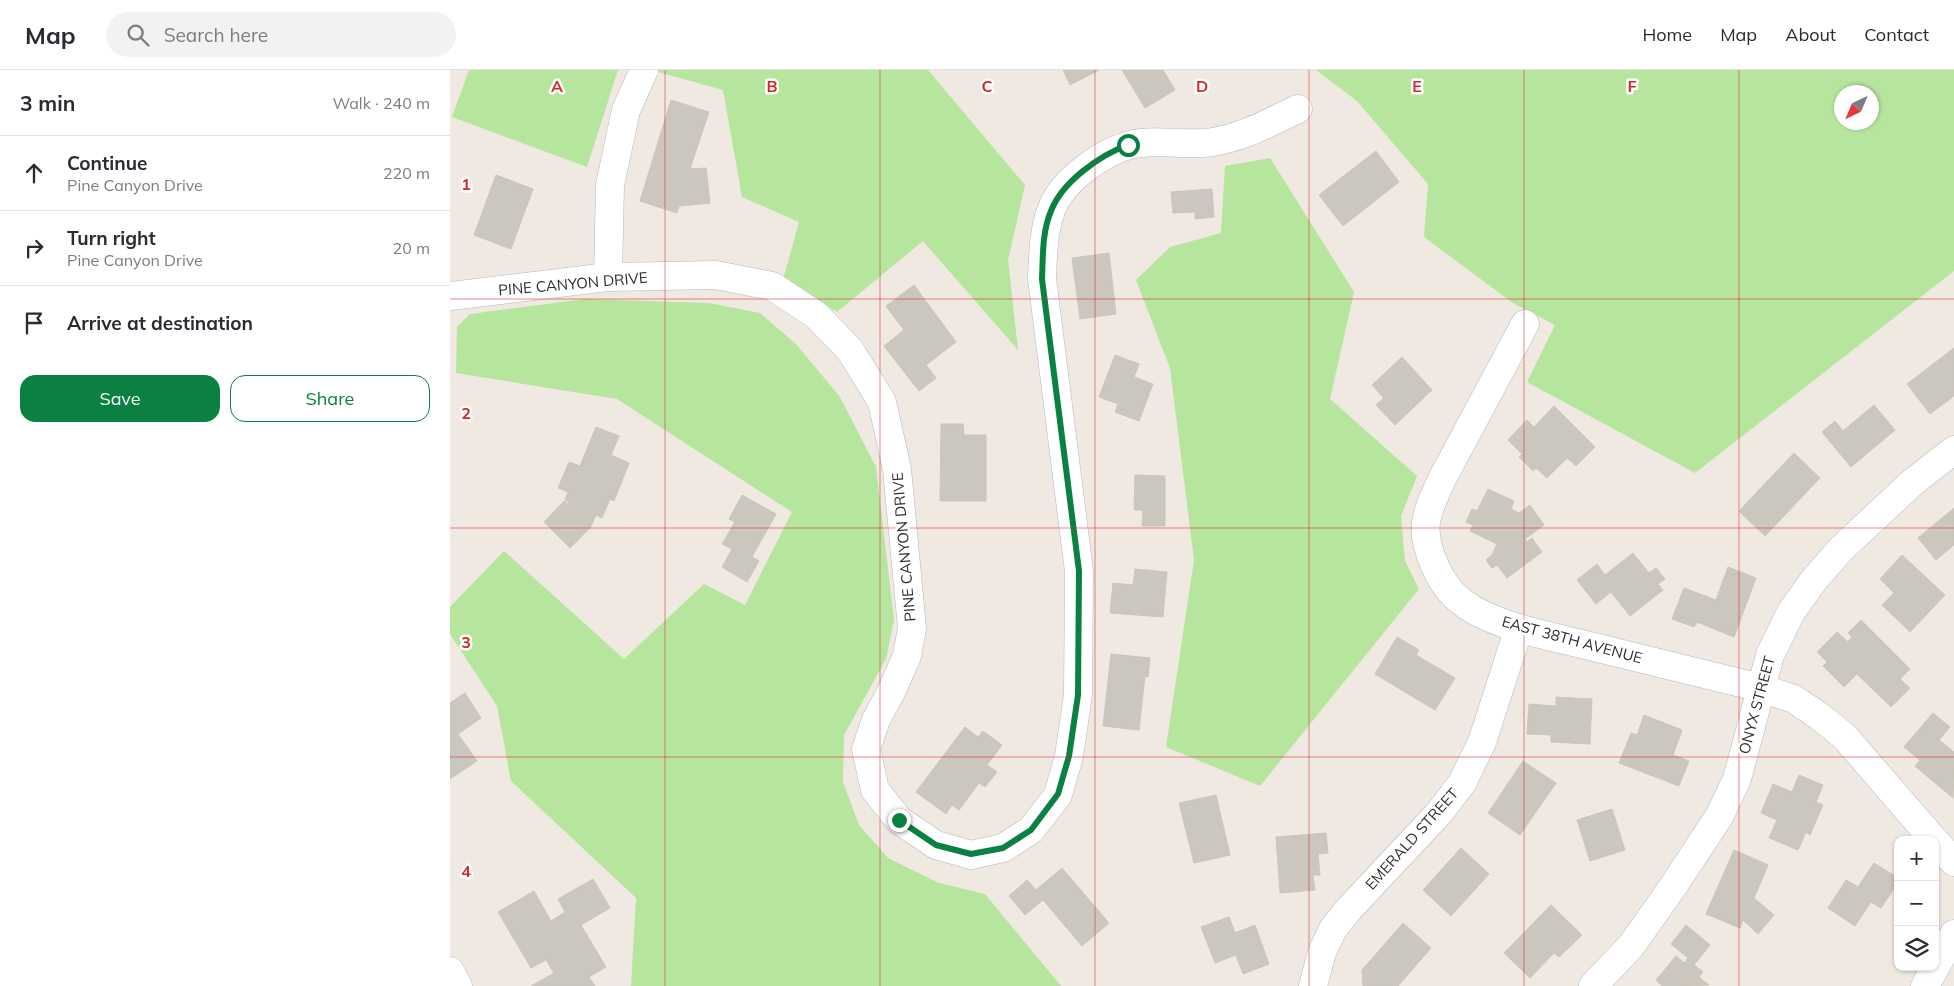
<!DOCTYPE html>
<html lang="en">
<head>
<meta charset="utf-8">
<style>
  :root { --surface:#fff; --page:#f2f2f3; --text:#2b2b33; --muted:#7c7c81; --line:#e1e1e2; --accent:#0b8043 }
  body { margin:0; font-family:Mulish,sans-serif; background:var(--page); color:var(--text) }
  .controls { position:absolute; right:15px; bottom:15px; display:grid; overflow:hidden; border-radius:10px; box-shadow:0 1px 4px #0004 }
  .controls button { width:45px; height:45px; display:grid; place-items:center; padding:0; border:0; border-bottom:1px solid var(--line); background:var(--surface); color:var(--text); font:25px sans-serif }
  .compass { position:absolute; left:1384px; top:15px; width:45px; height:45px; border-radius:50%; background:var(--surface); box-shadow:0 1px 4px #0004; rotate:224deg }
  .stop { position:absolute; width:15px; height:15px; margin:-11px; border:4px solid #0b8043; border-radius:50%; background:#fff }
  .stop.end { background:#0b8043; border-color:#fff; box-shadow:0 1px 5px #0008 }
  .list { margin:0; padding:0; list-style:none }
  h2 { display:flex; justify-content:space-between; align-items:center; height:65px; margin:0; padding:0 20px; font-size:21px }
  h2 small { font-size:16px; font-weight:400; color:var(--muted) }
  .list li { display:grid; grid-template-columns:32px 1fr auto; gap:15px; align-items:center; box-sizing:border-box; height:75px; padding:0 20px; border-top:1px solid var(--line) }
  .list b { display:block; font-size:19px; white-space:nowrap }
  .list p { margin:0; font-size:16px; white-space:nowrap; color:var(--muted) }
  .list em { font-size:16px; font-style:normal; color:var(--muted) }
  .actions { display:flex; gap:10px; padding:15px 20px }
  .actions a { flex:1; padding:11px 0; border:1px solid var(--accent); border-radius:15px; text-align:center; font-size:18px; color:var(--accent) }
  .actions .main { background:var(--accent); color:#fff }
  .icon { flex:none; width:28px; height:28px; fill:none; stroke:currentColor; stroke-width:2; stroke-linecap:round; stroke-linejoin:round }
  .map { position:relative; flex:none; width:1504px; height:916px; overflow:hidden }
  header { display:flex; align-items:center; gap:30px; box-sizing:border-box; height:70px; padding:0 25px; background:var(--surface); border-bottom:1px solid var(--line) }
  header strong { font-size:24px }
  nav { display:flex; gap:28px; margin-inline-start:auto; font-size:18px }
  .search { width:350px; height:45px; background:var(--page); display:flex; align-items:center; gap:12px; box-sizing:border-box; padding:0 18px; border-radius:28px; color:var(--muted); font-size:19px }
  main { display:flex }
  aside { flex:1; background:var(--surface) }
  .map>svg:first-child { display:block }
  .green { fill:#b6e59e; fill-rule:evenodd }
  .building { fill:#cbc7bf; stroke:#cbc5ba }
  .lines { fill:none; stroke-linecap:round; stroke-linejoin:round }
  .minor-casing { stroke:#b4b7c1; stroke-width:29 }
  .minor { stroke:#fff; stroke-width:28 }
  .route { stroke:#0b8043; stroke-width:6 }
  .grid { fill:none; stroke:#d62828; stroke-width:1; stroke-opacity:0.55 }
  .labels { text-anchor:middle; stroke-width:5; stroke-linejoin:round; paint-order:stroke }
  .street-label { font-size:15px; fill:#2e2e2e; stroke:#fff }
  .grid-label { font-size:16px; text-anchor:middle; font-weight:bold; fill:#d62828; stroke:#fff; stroke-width:5; stroke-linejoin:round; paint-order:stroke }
</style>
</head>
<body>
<header>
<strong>Map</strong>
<div class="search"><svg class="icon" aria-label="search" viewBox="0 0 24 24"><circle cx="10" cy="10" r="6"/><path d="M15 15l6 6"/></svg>Search here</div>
<nav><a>Home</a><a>Map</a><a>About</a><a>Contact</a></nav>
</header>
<main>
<aside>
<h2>3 min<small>Walk · 240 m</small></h2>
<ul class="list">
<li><svg class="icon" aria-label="ahead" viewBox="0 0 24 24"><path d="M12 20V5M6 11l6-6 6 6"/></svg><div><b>Continue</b><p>Pine Canyon Drive</p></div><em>220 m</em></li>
<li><svg class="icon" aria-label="right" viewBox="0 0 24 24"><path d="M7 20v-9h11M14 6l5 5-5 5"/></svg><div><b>Turn right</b><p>Pine Canyon Drive</p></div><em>20 m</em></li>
<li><svg class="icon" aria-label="arrive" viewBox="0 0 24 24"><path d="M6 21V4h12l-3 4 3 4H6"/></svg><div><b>Arrive at destination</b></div></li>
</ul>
<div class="actions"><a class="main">Save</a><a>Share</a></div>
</aside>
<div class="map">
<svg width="1504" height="916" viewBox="0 0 1504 916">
  <rect width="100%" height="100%" fill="#efe9e1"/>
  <g class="green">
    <polygon points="19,0 168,0 137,97 2,47"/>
    <polygon points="210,0 478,0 575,115 558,190 568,280 473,171 387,242 333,210 349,152 292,127 273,20 208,2"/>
    <path d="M866,0H1504V201L1245,403L1077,312L1105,255L1063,233L974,167L978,114L907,31ZM1392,22H1422V52H1392Z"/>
    <polygon points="820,88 904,222 880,329 967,406 951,446 955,491 969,519 810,716 716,677 744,490 720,298 686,210 720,177 771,163 775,96"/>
    <polygon points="136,229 259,233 310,243 346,274 390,327 426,397 444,550 436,589 394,665 393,712 409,755 438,788 489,813 535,824 611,916 181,916 186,828 61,711 47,636 0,564 0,537 54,481 174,589 254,514 295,535 342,442 167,329 6,303 7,257 20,244"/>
  </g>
  <g class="building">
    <polygon points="613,0 649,0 620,15"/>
    <polygon points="672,0 713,0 725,20 695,38"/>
    <polygon points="221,30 259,42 240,99 256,98 260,133 229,136 227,143 190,131"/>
    <polygon points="926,81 949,112 893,156 869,125"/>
    <polygon points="46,105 83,119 61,179 24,165"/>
    <polygon points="762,119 764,147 745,149 745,142 723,143 721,122"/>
    <polygon points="659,183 666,244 630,249 622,188"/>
    <polygon points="464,215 506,272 476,295 486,308 469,321 434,276 454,260 436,236"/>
    <polygon points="1504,278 1504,326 1480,344 1457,314"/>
    <polygon points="665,285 689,294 684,307 703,314 689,351 665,342 668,334 649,327"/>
    <polygon points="952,287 982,320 945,355 926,335 934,328 922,315"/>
    <polygon points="1424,335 1445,360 1401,397 1372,362 1385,351 1393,361"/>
    <polygon points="1104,336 1145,377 1126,396 1117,388 1097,408 1086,398 1083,401 1069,387 1072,384 1058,370 1077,350 1084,357"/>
    <polygon points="491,354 513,354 514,365 536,365 536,431 490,431"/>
    <polygon points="146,357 169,366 161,385 179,393 164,431 160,429 152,448 146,445 140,458 120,478 94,452 114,431 118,434 119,432 115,430 118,422 108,418 119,392 130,396"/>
    <polygon points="1344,383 1370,408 1315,466 1289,441"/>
    <polygon points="685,405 715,406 715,456 692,456 693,440 684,440"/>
    <polygon points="1038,419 1064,431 1061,439 1069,443 1080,435 1094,455 1075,469 1077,472 1082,468 1092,482 1057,508 1047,495 1042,498 1036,490 1042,485 1047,474 1020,461 1023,455 1016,452 1022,439 1027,441"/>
    <polygon points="292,425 326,444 302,487 309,491 297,512 272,497 282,479 272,474 285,452 279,449"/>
    <polygon points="1504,438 1504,475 1486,490 1468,468"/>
    <polygon points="1183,483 1199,503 1206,498 1215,509 1208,514 1213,520 1180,546 1161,522 1146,534 1127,510 1147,494 1155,505"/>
    <polygon points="1452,485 1495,525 1460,562 1432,535 1444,523 1430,509"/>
    <polygon points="1278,497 1306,508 1284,567 1247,552 1244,557 1222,549 1234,518 1266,530"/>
    <polygon points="685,499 717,502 713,547 660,543 663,513 683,515"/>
    <polygon points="1411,550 1460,599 1450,609 1460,618 1441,637 1407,604 1394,617 1373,596 1377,592 1367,582 1387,562 1398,572 1402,567 1398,563"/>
    <polygon points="947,567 969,580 966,585 1005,608 985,640 925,604"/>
    <polygon points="661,584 700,588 698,607 695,606 689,660 653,656"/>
    <polygon points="15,623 31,648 8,664 27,691 0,709 0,633"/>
    <polygon points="1106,627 1142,629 1140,674 1101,672 1101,665 1077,664 1079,634 1106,636"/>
    <polygon points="1483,643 1500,657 1489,670 1504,682 1503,728 1465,696 1470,690 1454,677"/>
    <polygon points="1194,645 1232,660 1223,685 1239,691 1229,716 1169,693 1181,663 1187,665"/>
    <polygon points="515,657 528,667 533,661 552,675 537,695 547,702 535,717 529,713 509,740 502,735 496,744 466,722"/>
    <polygon points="1073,691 1106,713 1070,765 1038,743"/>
    <polygon points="1349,705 1373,715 1366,732 1373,735 1360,765 1356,762 1348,780 1319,768 1327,750 1311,743 1323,714 1342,722"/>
    <polygon points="766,725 780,785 744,793 729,733"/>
    <polygon points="1162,739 1175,780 1140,791 1127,750"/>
    <polygon points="876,763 878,783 868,784 870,805 863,805 865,820 830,823 826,767"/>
    <polygon points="1011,778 1039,804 1001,846 973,820"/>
    <polygon points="1284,780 1318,795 1304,828 1324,845 1308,864 1293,850 1290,858 1256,844"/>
    <polygon points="1424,793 1448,808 1448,813 1431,838 1421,832 1405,856 1378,838 1396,810 1408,817"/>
    <polygon points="612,798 659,853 632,876 593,830 575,845 559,826 577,810 586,820"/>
    <polygon points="143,809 160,838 131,855 156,897 139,907 145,916 81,916 104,903 96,890 81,898 48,842 84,821 101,851 115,842 108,829"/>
    <polygon points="1101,835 1132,865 1109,887 1104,883 1080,908 1054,883"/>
    <polygon points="779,847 785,863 805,855 819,894 793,904 786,885 765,893 751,857"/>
    <polygon points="953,853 981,878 948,916 913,916 912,900"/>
    <polygon points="1236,855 1260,875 1244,895 1253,902 1249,907 1259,915 1212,916 1206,910 1226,886 1234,893 1238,888 1221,874"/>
  </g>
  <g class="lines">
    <defs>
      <g id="minor">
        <polyline points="158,207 160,115 176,40 194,0"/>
        <path d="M0,226L158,207L266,205L322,216L366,245L400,280L432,332L447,399L462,558L457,586L441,622L426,650L416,679L425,720L449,750L486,775L521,785L553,778L581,760L608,725L619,686L628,625L629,501L592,209C593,187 593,163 601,141C611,110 659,76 691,73C715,70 740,76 763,72C794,67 820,52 848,39"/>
        <path d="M1075,254L992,409C986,423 978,437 976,452C974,467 979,483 985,496C991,510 1000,523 1012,532C1045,558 1111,568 1152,579C1205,592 1258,605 1311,618L1344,629L1369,646L1394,666L1484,770"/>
        <polyline points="1485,771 1504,792"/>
        <polyline points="0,901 8,916"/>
        <polyline points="863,916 872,882 883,859 899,839 989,743 1012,713 1032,672 1069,558"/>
        <polyline points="1143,916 1181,876 1222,818 1270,745 1287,709 1320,585 1341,542 1364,510 1391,479 1463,412 1504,380"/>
        <polyline points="1475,916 1504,864"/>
      </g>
    </defs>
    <use href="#minor" class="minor-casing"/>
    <use href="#minor" class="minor"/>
  </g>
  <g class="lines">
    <path class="route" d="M449,750L486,775L521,784L553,778L581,760L608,724L619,686L628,625L629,501L592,209C593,187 592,162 601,141C612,112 650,85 678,75"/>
  </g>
  <path class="grid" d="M215,0V916M430,0V916M645,0V916M859,0V916M1074,0V916M1289,0V916M0,229H1504M0,458H1504M0,687H1504"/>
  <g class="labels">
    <g class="street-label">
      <text transform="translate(123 214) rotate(-5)" y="5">PINE CANYON DRIVE</text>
      <text transform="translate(454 477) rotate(-95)" y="5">PINE CANYON DRIVE</text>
      <text transform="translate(1122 570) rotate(15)" y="5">EAST 38TH AVENUE</text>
      <text transform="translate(1307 635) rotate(-75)" y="5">ONYX STREET</text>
      <text transform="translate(962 769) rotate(-48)" y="5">EMERALD STREET</text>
    </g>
  </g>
  <g class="grid-label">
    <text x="107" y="22">A</text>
    <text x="322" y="22">B</text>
    <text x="537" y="22">C</text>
    <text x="752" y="22">D</text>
    <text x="967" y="22">E</text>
    <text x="1182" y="22">F</text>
    <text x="16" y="120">1</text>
    <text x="16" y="349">2</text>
    <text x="16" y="578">3</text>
    <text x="16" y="807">4</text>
  </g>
</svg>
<div class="controls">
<button>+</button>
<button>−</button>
<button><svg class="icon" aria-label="layers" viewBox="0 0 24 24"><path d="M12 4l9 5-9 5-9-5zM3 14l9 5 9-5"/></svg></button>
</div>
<svg class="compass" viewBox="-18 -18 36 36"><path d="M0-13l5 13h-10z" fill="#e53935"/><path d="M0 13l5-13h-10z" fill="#7c7c81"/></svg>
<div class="stop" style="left:678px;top:75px"></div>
<div class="stop end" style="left:449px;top:750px"></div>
</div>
</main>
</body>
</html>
